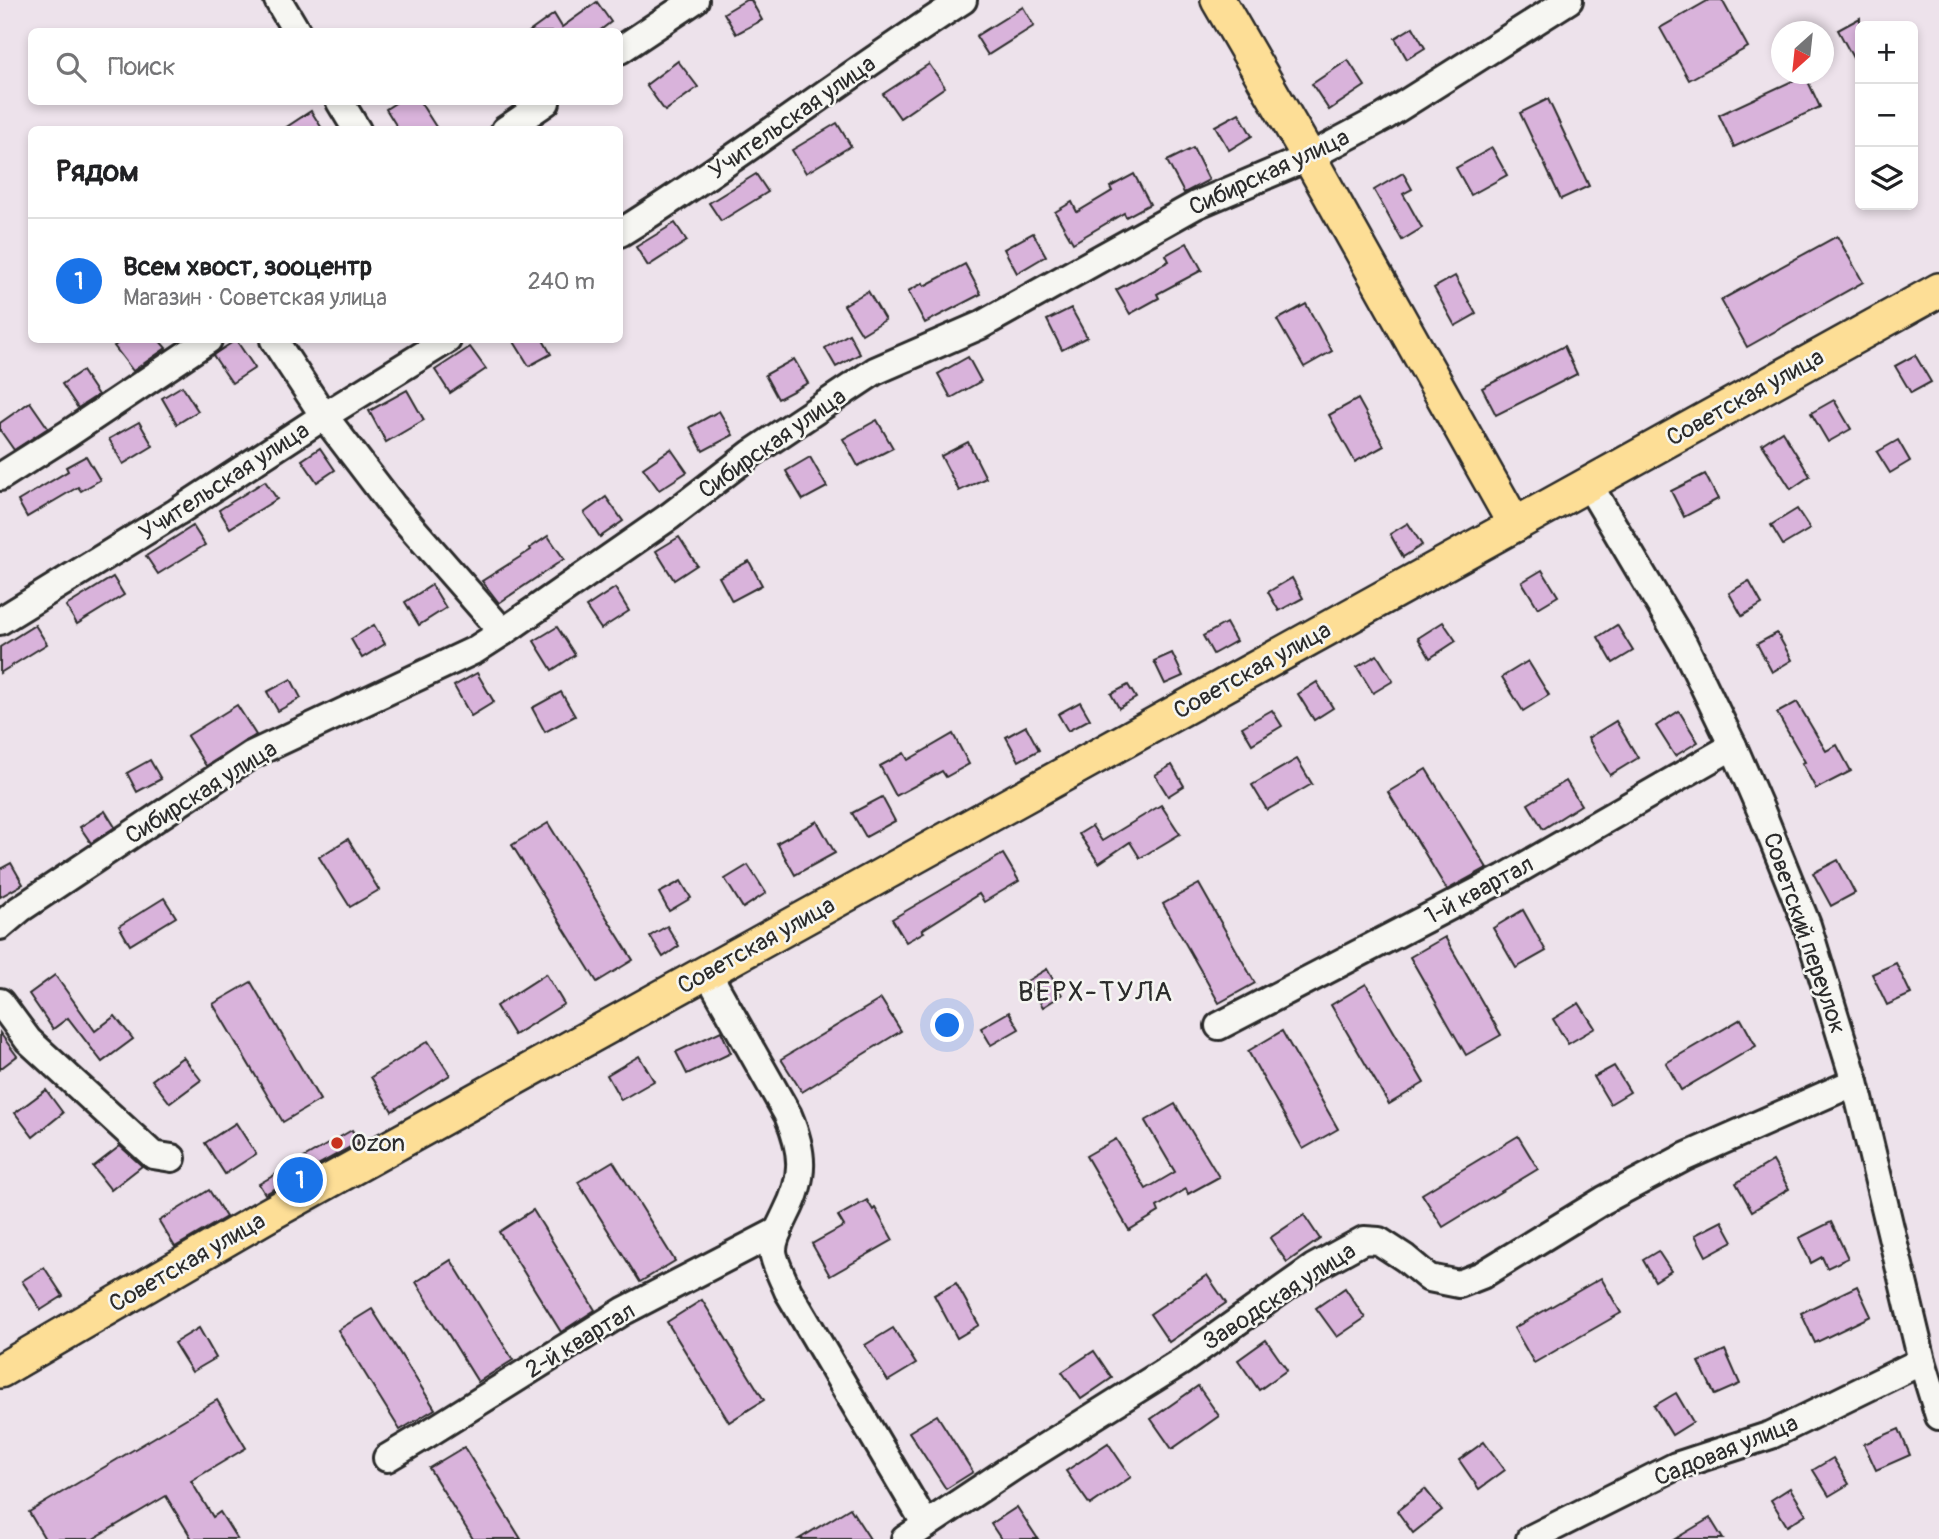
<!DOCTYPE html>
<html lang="ru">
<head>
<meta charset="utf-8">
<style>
  :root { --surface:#fff; --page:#f2f2f2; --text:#202124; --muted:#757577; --line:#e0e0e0; --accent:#1a73e8 }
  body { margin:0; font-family:Pangolin,sans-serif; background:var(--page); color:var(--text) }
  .controls { position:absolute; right:21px; top:21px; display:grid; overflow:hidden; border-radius:10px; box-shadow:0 4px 10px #0003 }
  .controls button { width:63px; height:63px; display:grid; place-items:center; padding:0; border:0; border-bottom:2px solid var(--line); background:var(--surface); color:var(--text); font:35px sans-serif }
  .compass { position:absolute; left:1771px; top:21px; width:63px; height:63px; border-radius:50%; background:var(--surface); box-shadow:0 4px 10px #0003; rotate:207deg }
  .you { position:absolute; left:948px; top:1026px; width:24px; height:24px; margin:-18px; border:5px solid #fff; border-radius:50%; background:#1a73e8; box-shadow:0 0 0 10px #1a73e833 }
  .badge { display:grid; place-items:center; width:46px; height:46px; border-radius:50%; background:var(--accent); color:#fff; font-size:23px; font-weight:700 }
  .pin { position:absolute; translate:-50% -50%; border:4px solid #fff; box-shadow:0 2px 7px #0006 }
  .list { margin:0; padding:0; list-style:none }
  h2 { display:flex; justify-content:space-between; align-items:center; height:91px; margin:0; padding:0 28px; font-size:30px }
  h2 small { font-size:23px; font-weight:400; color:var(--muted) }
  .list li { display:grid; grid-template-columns:46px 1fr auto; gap:21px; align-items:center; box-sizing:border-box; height:126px; padding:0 28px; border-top:2px solid var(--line) }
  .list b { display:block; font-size:26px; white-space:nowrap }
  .list p { margin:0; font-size:23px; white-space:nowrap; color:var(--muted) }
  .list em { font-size:23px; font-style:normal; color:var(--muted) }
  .icon { flex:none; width:38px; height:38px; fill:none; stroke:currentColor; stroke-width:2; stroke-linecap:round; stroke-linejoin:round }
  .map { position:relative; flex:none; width:1939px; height:1539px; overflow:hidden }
  .search { position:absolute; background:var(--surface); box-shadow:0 4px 10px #0003; left:28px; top:28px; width:595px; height:77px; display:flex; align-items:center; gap:18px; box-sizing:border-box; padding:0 24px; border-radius:10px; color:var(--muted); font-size:26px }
  .panel { position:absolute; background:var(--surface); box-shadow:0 4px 10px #0003; left:28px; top:126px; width:595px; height:217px; border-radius:10px }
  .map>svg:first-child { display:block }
  .building { fill:#d9b3db; stroke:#2b2b2b; stroke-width:2 }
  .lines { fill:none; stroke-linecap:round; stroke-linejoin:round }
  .minor-casing { stroke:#2b2b2b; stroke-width:32 }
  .major-casing { stroke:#2b2b2b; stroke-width:38 }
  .minor { stroke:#f6f6f2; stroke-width:26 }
  .major { stroke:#fdde96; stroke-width:33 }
  .poi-dot { fill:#c8321e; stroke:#f6f6f2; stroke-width:2.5 }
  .labels { text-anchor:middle; stroke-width:5; stroke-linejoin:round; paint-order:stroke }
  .street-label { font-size:24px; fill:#2b2b2b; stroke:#f6f6f2 }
  .poi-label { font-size:24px; fill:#2b2b2b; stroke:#f6f6f2; text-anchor:start }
  .quarter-label { font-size:28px; letter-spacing:2px; fill:#2b2b2b; stroke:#f6f6f2 }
</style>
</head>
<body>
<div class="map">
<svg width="1939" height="1539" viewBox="0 0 1939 1539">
  <rect width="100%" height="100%" fill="#ede2eb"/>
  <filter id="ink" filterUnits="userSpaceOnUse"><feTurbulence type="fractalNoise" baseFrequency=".0143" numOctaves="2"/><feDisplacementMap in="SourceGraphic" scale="14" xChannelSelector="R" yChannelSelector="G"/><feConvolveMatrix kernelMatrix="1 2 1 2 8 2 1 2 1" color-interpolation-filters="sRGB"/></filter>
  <g filter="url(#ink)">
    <g class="building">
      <polygon points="746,0 751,0 762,20 736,34 724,13"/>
      <polygon points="1709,0 1722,0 1748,47 1689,80 1660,28"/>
      <polygon points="597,2 611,22 598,32 529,32 554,14 562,27"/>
      <polygon points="1023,7 1034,26 988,55 976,36"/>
      <polygon points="1860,18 1860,71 1838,30"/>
      <polygon points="1413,27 1425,48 1407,59 1395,38"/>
      <polygon points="1348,60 1365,86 1329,110 1312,84"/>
      <polygon points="678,61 698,87 665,111 646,85"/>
      <polygon points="929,64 945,87 900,118 883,94"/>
      <polygon points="1805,75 1820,107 1734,147 1719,115"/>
      <polygon points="1548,99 1589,186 1561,199 1520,113"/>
      <polygon points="397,102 420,102 438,130 399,130 386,109"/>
      <polygon points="311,111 323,130 282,130"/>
      <polygon points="1239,113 1252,136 1229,150 1215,126"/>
      <polygon points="837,123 851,146 806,173 792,150"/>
      <polygon points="1193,148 1209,180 1184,193 1167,161"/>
      <polygon points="1492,148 1507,175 1471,195 1456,168"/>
      <polygon points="1403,173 1412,189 1403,194 1422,228 1402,240 1374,190"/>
      <polygon points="756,174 768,192 721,221 709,203"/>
      <polygon points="1134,174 1150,204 1126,217 1124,213 1073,243 1055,212 1072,202 1077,212 1112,191 1110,187"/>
      <polygon points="675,223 687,241 648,266 636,247"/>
      <polygon points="1033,233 1046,256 1017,273 1004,249"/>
      <polygon points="1837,236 1863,282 1747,347 1721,300"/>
      <polygon points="1187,243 1202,270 1157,294 1159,298 1130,314 1116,290 1169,261 1166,255"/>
      <polygon points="965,264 981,294 925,323 908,291 923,283 924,286"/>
      <polygon points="1455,276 1476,314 1455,326 1434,288"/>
      <polygon points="868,291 885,320 862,334 844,305"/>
      <polygon points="1306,304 1332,351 1304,367 1277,320"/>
      <polygon points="1071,308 1087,337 1062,350 1047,320"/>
      <polygon points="849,334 860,354 836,367 825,348"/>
      <polygon points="123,340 159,340 166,348 133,371 114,346"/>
      <polygon points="236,340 255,368 232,383 213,355"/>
      <polygon points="513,340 543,340 551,354 529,366"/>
      <polygon points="1564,346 1577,374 1496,415 1482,388"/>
      <polygon points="470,347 486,369 450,393 435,370"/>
      <polygon points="1915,355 1931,382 1911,393 1895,366"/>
      <polygon points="968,357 981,381 951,398 938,374"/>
      <polygon points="794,359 808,383 778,399 765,375"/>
      <polygon points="82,371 98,395 78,408 62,384"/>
      <polygon points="182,386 198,411 177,424 162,398"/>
      <polygon points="407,390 424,420 386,442 369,411"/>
      <polygon points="1358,399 1384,446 1355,462 1329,415"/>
      <polygon points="1834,400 1851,429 1828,442 1811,413"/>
      <polygon points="30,402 48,428 14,450 0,430 0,423"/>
      <polygon points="719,411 733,435 703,451 690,427"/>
      <polygon points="877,420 893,448 858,466 843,439"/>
      <polygon points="139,422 153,446 123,464 109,439"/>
      <polygon points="1782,431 1810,476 1791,489 1762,444"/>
      <polygon points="1898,440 1910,461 1890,473 1877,452"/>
      <polygon points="968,442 986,478 959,491 941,456"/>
      <polygon points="320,448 335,470 317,482 302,460"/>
      <polygon points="671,449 687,472 659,490 643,468"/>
      <polygon points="86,456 100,480 81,491 78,487 27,517 18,501 68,471 66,467"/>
      <polygon points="810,457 827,487 803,500 786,471"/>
      <polygon points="1705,474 1718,499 1684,517 1671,491"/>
      <polygon points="265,481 277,499 230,528 219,510"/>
      <polygon points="606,497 623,521 600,537 584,513"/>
      <polygon points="1797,509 1810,529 1783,545 1771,525"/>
      <polygon points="1408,523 1422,545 1403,557 1390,534"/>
      <polygon points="193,526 205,545 158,574 146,556"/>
      <polygon points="548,536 564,559 499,603 482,581 531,550 530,548"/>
      <polygon points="679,537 697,565 674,580 656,551"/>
      <polygon points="749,561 762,585 732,601 719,577"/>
      <polygon points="1542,570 1558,596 1538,608 1522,582"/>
      <polygon points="113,577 124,595 77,624 66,606"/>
      <polygon points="1292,578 1303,598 1279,611 1268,592"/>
      <polygon points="1749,581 1762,604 1742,616 1729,593"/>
      <polygon points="432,585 446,608 419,625 405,602"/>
      <polygon points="615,588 629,611 601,629 586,607"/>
      <polygon points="1443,622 1456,641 1430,658 1418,638"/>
      <polygon points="1226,623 1236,641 1213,654 1203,636"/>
      <polygon points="35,625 47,644 0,673 0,647"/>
      <polygon points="374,625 385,644 362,658 351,639"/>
      <polygon points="1617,625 1633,651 1613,663 1598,637"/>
      <polygon points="557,627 575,655 552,670 534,641"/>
      <polygon points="1777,633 1792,660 1772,672 1757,644"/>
      <polygon points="1172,653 1183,676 1165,684 1154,661"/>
      <polygon points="1377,655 1393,681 1373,693 1357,667"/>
      <polygon points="1528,661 1549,695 1523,711 1502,677"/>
      <polygon points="477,673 494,702 471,716 454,686"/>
      <polygon points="291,679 301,698 278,711 267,692"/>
      <polygon points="1317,682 1333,708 1314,720 1298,694"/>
      <polygon points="1128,685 1136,698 1119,708 1111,694"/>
      <polygon points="561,692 575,716 545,732 532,708"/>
      <polygon points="1080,702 1090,719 1068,731 1058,714"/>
      <polygon points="1797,702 1826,751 1837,745 1851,771 1816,789 1802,763 1805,762 1777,713"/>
      <polygon points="237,705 256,735 206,766 187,736"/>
      <polygon points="1272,710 1282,726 1252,744 1242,727"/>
      <polygon points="1679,711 1698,742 1675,756 1656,726"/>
      <polygon points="1616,721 1638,758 1610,775 1588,738"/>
      <polygon points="1026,726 1039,750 1019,761 1006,737"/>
      <polygon points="953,734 969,764 946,777 942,771 896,796 880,766 904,753 908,760"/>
      <polygon points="1297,759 1312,784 1267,810 1252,785"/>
      <polygon points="150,760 161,779 137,792 127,773"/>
      <polygon points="1172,765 1184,786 1168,796 1155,775"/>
      <polygon points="1426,769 1487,868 1447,890 1388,792"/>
      <polygon points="1566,781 1581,805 1543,829 1528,804"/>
      <polygon points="882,797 895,821 866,837 852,813"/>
      <polygon points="1161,805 1180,834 1140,858 1130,842 1099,863 1079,834 1092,826 1102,841"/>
      <polygon points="105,811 115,827 91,843 80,827"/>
      <polygon points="817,821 835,853 795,875 777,843"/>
      <polygon points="548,823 633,960 597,982 512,845"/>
      <polygon points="348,839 379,890 350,907 319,857"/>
      <polygon points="1003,854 1019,881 984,902 979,894 922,930 924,932 906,942 892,919"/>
      <polygon points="1838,860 1855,893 1831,906 1813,873"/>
      <polygon points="11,863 23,884 0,897 0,869"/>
      <polygon points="748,865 766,893 743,908 725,879"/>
      <polygon points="681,881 691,898 669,911 659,893"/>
      <polygon points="1199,884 1255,983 1219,1003 1163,904"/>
      <polygon points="164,898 176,917 130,945 119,926"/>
      <polygon points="1523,910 1546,951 1516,968 1493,928"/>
      <polygon points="667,926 679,946 663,957 650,936"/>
      <polygon points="1445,937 1501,1035 1466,1055 1410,957"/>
      <polygon points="1896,963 1911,994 1887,1005 1872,974"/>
      <polygon points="1047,969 1062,995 1043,1007 1027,981"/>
      <polygon points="546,974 564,1004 514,1035 496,1006"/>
      <polygon points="55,975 95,1031 115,1016 133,1039 102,1062 68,1018 53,1029 29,994"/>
      <polygon points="251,982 320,1100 283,1122 213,1004"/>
      <polygon points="1366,984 1424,1083 1389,1104 1331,1005"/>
      <polygon points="881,999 901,1031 802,1092 781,1059"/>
      <polygon points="1579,1003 1595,1028 1568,1044 1553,1019"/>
      <polygon points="1009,1012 1019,1029 991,1045 981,1028"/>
      <polygon points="1741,1019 1756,1046 1681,1090 1666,1063"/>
      <polygon points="721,1031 731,1053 687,1074 676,1052"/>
      <polygon points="1282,1031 1338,1129 1303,1149 1248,1051"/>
      <polygon points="0,1033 17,1056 0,1069"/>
      <polygon points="428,1041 450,1075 392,1111 371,1077"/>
      <polygon points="639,1056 654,1081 621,1100 607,1075"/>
      <polygon points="183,1057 201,1080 170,1103 152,1080"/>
      <polygon points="1614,1066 1630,1092 1610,1104 1594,1077"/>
      <polygon points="46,1090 63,1113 33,1137 15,1113"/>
      <polygon points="1175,1104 1219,1177 1188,1194 1186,1189 1157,1207 1159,1212 1129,1230 1086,1156 1116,1139 1146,1189 1175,1172 1145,1121"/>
      <polygon points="236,1123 256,1154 225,1174 205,1143"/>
      <polygon points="352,1130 359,1142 265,1194 259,1184"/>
      <polygon points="1518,1136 1538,1169 1443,1227 1422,1194"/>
      <polygon points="120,1146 142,1166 111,1190 93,1167"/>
      <polygon points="613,1161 675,1261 640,1282 578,1182"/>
      <polygon points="1773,1161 1789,1189 1752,1211 1736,1183"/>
      <polygon points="209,1190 226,1217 175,1247 159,1221"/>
      <polygon points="867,1200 873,1210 875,1208 893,1240 830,1276 812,1244 844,1226 838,1216"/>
      <polygon points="533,1210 595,1310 561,1332 499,1232"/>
      <polygon points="1304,1215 1320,1239 1287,1262 1270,1238"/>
      <polygon points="1722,1221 1733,1241 1706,1256 1695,1235"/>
      <polygon points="1831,1222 1848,1258 1827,1268 1822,1257 1811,1263 1799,1238"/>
      <polygon points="1658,1251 1671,1271 1655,1281 1643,1260"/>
      <polygon points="451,1260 513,1360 478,1382 416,1282"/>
      <polygon points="44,1267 63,1296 41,1310 22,1281"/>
      <polygon points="1207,1275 1226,1303 1169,1342 1150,1314"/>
      <polygon points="1601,1278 1621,1313 1534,1363 1514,1328"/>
      <polygon points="956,1283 979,1325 957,1338 934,1295"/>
      <polygon points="1857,1286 1871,1316 1815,1343 1801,1313"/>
      <polygon points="1345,1288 1365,1318 1337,1337 1316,1308"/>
      <polygon points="702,1300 764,1400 729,1422 667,1322"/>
      <polygon points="372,1309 435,1409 400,1430 338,1330"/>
      <polygon points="199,1328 216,1358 192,1372 174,1343"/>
      <polygon points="893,1328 916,1364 888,1381 865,1345"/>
      <polygon points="1266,1340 1287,1370 1259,1390 1238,1360"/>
      <polygon points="1725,1350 1740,1384 1715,1395 1699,1362"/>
      <polygon points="1094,1351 1112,1378 1081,1399 1062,1372"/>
      <polygon points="1198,1386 1219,1416 1172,1449 1151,1419"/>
      <polygon points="1676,1393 1693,1422 1672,1435 1654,1406"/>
      <polygon points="217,1400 246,1448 191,1481 213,1517 220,1512 237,1539 192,1539 166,1496 93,1539 45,1539 29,1512"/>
      <polygon points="937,1415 973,1472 946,1489 909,1432"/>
      <polygon points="1899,1429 1910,1455 1876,1470 1864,1444"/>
      <polygon points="1484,1442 1505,1470 1479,1489 1459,1460"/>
      <polygon points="1108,1443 1131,1477 1090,1505 1066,1471"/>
      <polygon points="464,1447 521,1539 473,1539 429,1468"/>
      <polygon points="1833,1458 1849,1484 1829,1496 1813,1470"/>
      <polygon points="1790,1488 1806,1514 1787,1526 1771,1500"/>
      <polygon points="1425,1489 1442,1510 1413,1533 1397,1511"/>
      <polygon points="1017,1507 1038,1539 1001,1539 991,1524"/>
      <polygon points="850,1508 870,1539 799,1539"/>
      <polygon points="1710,1518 1723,1539 1675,1539"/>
    </g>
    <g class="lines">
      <defs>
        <g id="minor">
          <polyline points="278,0 297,32"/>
          <polyline points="620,50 695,0"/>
          <polyline points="340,102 357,130"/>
          <polyline points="505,130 546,102"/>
          <path d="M620,233C737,160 846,75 963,0"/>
          <polyline points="274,340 324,416 392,505 503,632"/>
          <polyline points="0,477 68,434 208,340"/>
          <polyline points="1588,483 1684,645 1733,746 1762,813 1807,925 1855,1082 1922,1361 1939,1416"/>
          <polyline points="0,621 177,512 324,416 447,340"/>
          <polyline points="0,926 20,909 251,755 475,650 503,632 670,516 752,453 875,371 981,325 1196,205 1309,157 1384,117 1569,0"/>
          <path d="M707,972L788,1115C804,1153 805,1177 786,1214C781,1225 773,1238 773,1250C773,1260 784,1281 788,1291L926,1525"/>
          <polyline points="0,1002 28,1040 153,1155 172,1158"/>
          <polyline points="1219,1026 1504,878 1733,746"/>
          <polyline points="387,1458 429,1433 624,1311 778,1231"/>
          <polyline points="905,1539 1016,1465 1182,1361 1313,1268 1364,1240 1379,1241 1405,1258 1429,1278 1459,1284 1482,1275 1604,1200 1685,1157 1855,1082"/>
          <polyline points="1530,1539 1676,1466 1771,1435 1922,1361"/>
        </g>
        <g id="major">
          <polyline points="1218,0 1309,157 1515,525"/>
          <polyline points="0,1371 266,1216 1939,290"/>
        </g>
      </defs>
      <use href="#minor" class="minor-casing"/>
      <use href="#major" class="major-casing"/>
      <use href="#minor" class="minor"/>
      <use href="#major" class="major"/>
    </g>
  </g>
  <circle class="poi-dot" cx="337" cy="1143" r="7"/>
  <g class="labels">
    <g class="street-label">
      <text transform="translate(792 117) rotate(-35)" y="8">Учительская улица</text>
      <text transform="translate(1269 172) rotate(-25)" y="8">Сибирская улица</text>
      <text transform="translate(1745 397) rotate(-29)" y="8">Советская улица</text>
      <text transform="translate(772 443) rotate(-35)" y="8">Сибирская улица</text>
      <text transform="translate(224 481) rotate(-33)" y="8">Учительская улица</text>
      <text transform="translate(1252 670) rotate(-29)" y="8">Советская улица</text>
      <text transform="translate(201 792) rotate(-32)" y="8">Сибирская улица</text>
      <text transform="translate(1479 890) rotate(-28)" y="8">1-й квартал</text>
      <text transform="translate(1805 933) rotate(71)" y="8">Советский переулок</text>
      <text transform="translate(756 945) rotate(-29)" y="8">Советская улица</text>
      <text transform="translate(187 1262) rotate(-30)" y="8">Советская улица</text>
      <text transform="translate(1279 1296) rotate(-33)" y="8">Заводская улица</text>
      <text transform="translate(580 1340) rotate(-31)" y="8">2-й квартал</text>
      <text transform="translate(1726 1450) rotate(-22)" y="8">Садовая улица</text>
    </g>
    <g class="poi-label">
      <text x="351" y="1151">Ozon</text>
    </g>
    <g class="quarter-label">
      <text x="1096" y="1001">ВЕРХ-ТУЛА</text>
    </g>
  </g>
</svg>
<div class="controls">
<button>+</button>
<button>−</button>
<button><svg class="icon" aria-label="layers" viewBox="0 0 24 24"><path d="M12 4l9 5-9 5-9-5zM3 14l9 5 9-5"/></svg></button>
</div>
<svg class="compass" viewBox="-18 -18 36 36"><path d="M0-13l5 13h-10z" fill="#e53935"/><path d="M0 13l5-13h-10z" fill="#757577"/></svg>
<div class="you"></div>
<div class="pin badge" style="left:300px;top:1180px">1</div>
<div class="search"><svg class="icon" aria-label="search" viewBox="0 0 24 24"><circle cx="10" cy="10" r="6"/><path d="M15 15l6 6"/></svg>Поиск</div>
<section class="panel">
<h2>Рядом<small></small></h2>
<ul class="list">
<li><span class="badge">1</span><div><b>Всем хвост, зооцентр</b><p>Магазин · Советская улица</p></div><em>240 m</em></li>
</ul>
</section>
</div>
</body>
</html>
